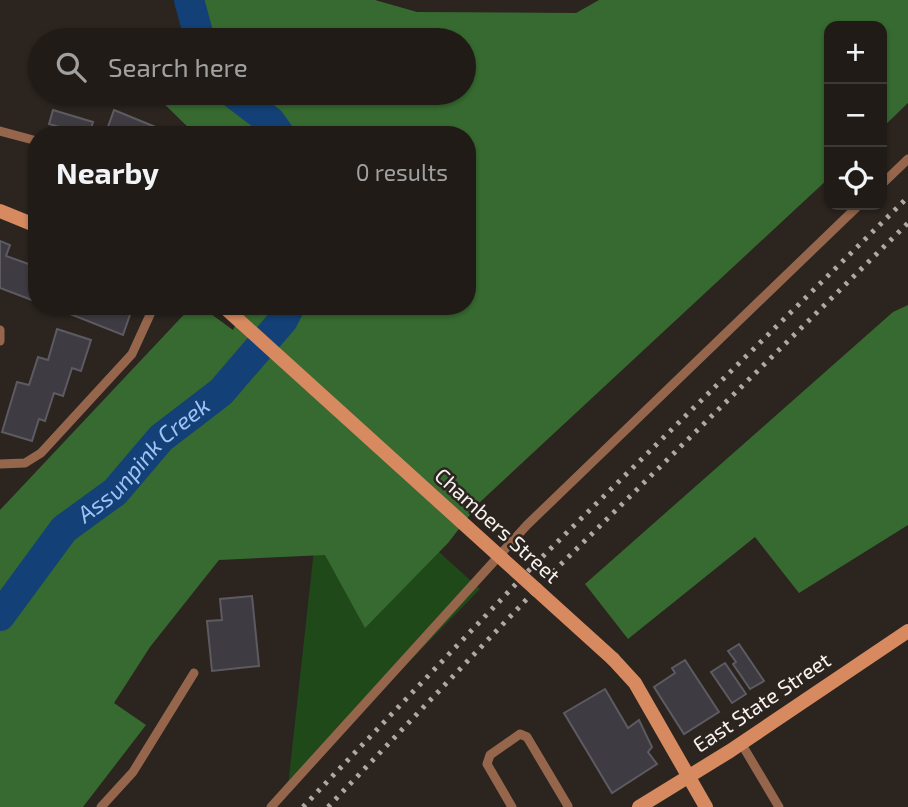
<!DOCTYPE html>
<html lang="en">
<head>
<meta charset="utf-8">
<style>
  :root { --surface:#201b17; --page:#282420; --text:#f1f3f6; --muted:#a2a1a1; --line:#3d3936 }
  body { margin:0; font-family:"Exo 2",sans-serif; background:var(--page); color:var(--text) }
  .controls { position:absolute; right:21px; top:21px; display:grid; overflow:hidden; border-radius:14px; box-shadow:0 2px 5px #0004 }
  .controls button { width:63px; height:63px; display:grid; place-items:center; padding:0; border:0; border-bottom:2px solid var(--line); background:var(--surface); color:var(--text); font:35px sans-serif }
  .list { margin:0; padding:0; list-style:none }
  h2 { display:flex; justify-content:space-between; align-items:center; height:91px; margin:0; padding:0 28px; font-size:30px }
  h2 small { font-size:23px; font-weight:400; color:var(--muted) }
  .icon { flex:none; width:38px; height:38px; fill:none; stroke:currentColor; stroke-width:2; stroke-linecap:round; stroke-linejoin:round }
  .map { position:relative; flex:none; width:908px; height:807px; overflow:hidden }
  .search { position:absolute; background:var(--surface); box-shadow:0 2px 5px #0004; left:28px; top:28px; width:448px; height:77px; display:flex; align-items:center; gap:18px; box-sizing:border-box; padding:0 24px; border-radius:38px; color:var(--muted); font-size:26px }
  .panel { position:absolute; background:var(--surface); box-shadow:0 2px 5px #0004; left:28px; top:126px; width:448px; height:189px; border-radius:28px }
  .map>svg:first-child { display:block }
  .green { fill:#1f4918 }
  .forest { fill:#376a30 }
  .lines { fill:none; stroke-linecap:round; stroke-linejoin:round }
  .river { stroke:#134076; stroke-width:30 }
  .building { fill:#3f3b43; stroke:#5d5a62; stroke-width:2 }
  .lane { stroke:#96664c; stroke-width:9 }
  .secondary { stroke:#d7895f; stroke-width:14 }
  .rail { stroke:#afa9a5; stroke-width:5; stroke-dasharray:3.5 7; stroke-linecap:butt }
  .secondary-bridge { stroke:#d7895f; stroke-width:14 }
  .labels { text-anchor:middle; stroke-width:5; stroke-linejoin:round; paint-order:stroke }
  .street-label { font-size:21px; fill:#f7f2ef; stroke:#2b241f }
  .water-label { font-size:23px; font-style:italic; fill:#9ec3f4; stroke:#2b241f }
</style>
</head>
<body>
<div class="map">
<svg width="908" height="807" viewBox="0 0 908 807">
  <rect width="100%" height="100%" fill="#2b241f"/>
  <polygon class="green" points="325,449 480,589 288,786"/>
  <g class="forest">
    <polygon points="204,0 375,0 417,12 576,13 599,0 908,0 908,103 882,128 882,26 829,26 829,178 479,503 448,543 365,628 325,555 219,560 150,647 114,703 146,725 83,807 0,807 0,510 192,306 200,306 233,330 240,316 254,312 254,306 467,306 467,135 196,135 153,93 464,93 464,40 175,40"/>
    <polygon points="908,305 908,525 799,593 755,537 628,639 585,584 893,312"/>
  </g>
  <g class="lines">
    <g class="river">
      <polyline points="189,0 200,40"/>
      <polyline points="233,93 270,121 280,135"/>
      <path id="s1" d="M0,616L64,529L115,492L161,438L221,392L283,320L290,306"/>
    </g>
  </g>
  <g class="building">
    <polygon points="53,110 93,122 89,135 49,124"/>
    <polygon points="114,110 175,135 105,135"/>
    <polygon points="0,241 10,245 6,256 37,267 37,302 0,288"/>
    <polygon points="50,306 133,306 123,335"/>
    <polygon points="57,329 91,340 81,371 72,368 63,396 54,393 45,421 39,419 32,441 2,432 17,382 29,385 38,357 48,360"/>
    <polygon points="252,596 259,666 212,671 207,621 222,620 220,599"/>
    <polygon points="739,644 764,681 750,689 733,664 736,662 728,651"/>
    <polygon points="685,660 719,712 684,734 654,687 675,673 672,668"/>
    <polygon points="725,663 746,694 732,703 711,672"/>
    <polygon points="605,689 628,728 639,720 652,747 648,752 657,764 612,793 564,713"/>
  </g>
  <g class="lines">
    <g class="lane">
      <polyline points="0,131 37,141"/>
      <polyline points="882,184 908,159"/>
      <polyline points="0,330 0,341"/>
      <polyline points="0,464 25,463 41,453 132,354 154,306"/>
      <polyline points="741,743 779,807"/>
      <polyline points="101,807 133,772 194,673"/>
      <polyline points="271,807 527,525 859,205"/>
      <polyline points="512,807 487,764 490,755 520,734 527,737 568,806"/>
    </g>
    <g class="secondary">
      <polyline points="0,211 37,226"/>
      <polyline points="613,659 635,683 706,807"/>
      <polyline points="639,807 730,751 908,631"/>
    </g>
    <g class="rail">
      <polyline points="303,807 535,564 908,197"/>
      <polyline points="328,807 548,577 908,223"/>
    </g>
    <polyline class="secondary-bridge" points="223,306 613,659"/>
  </g>
  <g class="labels">
    <g class="street-label">
      <text transform="translate(497 526) rotate(42)" y="7">Chambers Street</text>
      <text transform="translate(762 703) rotate(-34)" y="7">East State Street</text>
    </g>
    <g class="water-label">
      <text dy="8" stroke="none"><textPath href="#s1" startOffset="214">Assunpink Creek</textPath></text>
    </g>
  </g>
</svg>
<div class="controls">
<button>+</button>
<button>−</button>
<button><svg class="icon" aria-label="locate" viewBox="0 0 24 24"><circle cx="12" cy="12" r="6"/><path d="M12 2v4M12 18v4M2 12h4M18 12h4"/></svg></button>
</div>
<div class="search"><svg class="icon" aria-label="search" viewBox="0 0 24 24"><circle cx="10" cy="10" r="6"/><path d="M15 15l6 6"/></svg>Search here</div>
<section class="panel">
<h2>Nearby<small>0 results</small></h2>
<ul class="list">
</ul>
</section>
</div>
</body>
</html>
